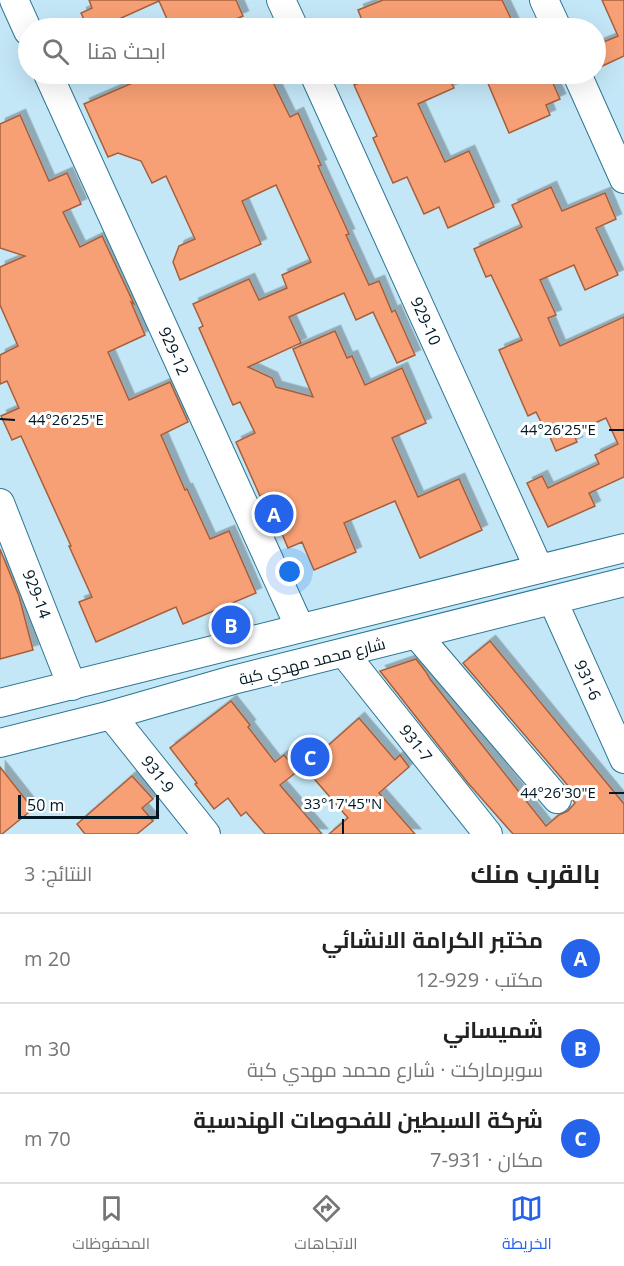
<!DOCTYPE html>
<html lang="ar">
<head>
<meta charset="utf-8">
<style>
  :root { --surface:#fff; --page:#f6f6f6; --text:#222; --muted:#767676; --line:#e0e0e0; --accent:#2563eb }
  body { margin:0; font-family:"Open Sans",Cairo,sans-serif; background:var(--page); color:var(--text); direction:rtl }
  .scale { position:absolute; left:18px; bottom:15px; width:141px; box-sizing:border-box; padding-left:6px; border:3px solid #001824; border-top:0; font-size:16px; line-height:21px; white-space:nowrap; color:#001824; -webkit-text-stroke:4px #fff; paint-order:stroke }
  .you { position:absolute; left:290px; top:572px; width:21px; height:21px; margin:-15px; border:4px solid #fff; border-radius:50%; background:#1a73e8; box-shadow:0 0 0 9px #1a73e833 }
  .badge { display:grid; place-items:center; width:39px; height:39px; border-radius:50%; background:var(--accent); color:#fff; font-size:20px; font-weight:700 }
  .pin { position:absolute; translate:-50% -50%; border:3px solid #fff; box-shadow:0 2px 6px #0006 }
  .list { margin:0; padding:0; list-style:none }
  h2 { display:flex; justify-content:space-between; align-items:center; height:78px; margin:0; padding:0 24px; font-size:26px }
  h2 small { font-size:20px; font-weight:400; color:var(--muted) }
  .list li { display:grid; grid-template-columns:39px 1fr auto; gap:18px; align-items:center; box-sizing:border-box; height:90px; padding:0 24px; border-top:2px solid var(--line) }
  .list b { display:block; font-size:22px; white-space:nowrap }
  .list p { margin:0; font-size:20px; white-space:nowrap; color:var(--muted) }
  .list em { font-size:20px; font-style:normal; color:var(--muted) }
  .icon { flex:none; width:33px; height:33px; fill:none; stroke:currentColor; stroke-width:2; stroke-linecap:round; stroke-linejoin:round }
  .map { position:relative; flex:none; width:624px; height:834px; overflow:hidden; direction:ltr }
  .search { position:absolute; background:var(--surface); box-shadow:0 6px 24px #0002; left:18px; right:18px; top:18px; height:66px; display:flex; align-items:center; gap:15px; box-sizing:border-box; padding:0 21px; border-radius:33px; color:var(--muted); font-size:22px }
  .sheet { height:348px; background:var(--surface) }
  nav { display:flex; justify-content:space-around; align-items:center; box-sizing:border-box; height:84px; border-top:2px solid var(--line); background:var(--surface); font-size:16px; color:var(--muted) }
  nav a { display:grid; justify-items:center; gap:3px }
  nav .on { color:var(--accent) }
  .map>svg:first-child { display:block }
  .building { fill:#f8a075; stroke:#a75f3b; stroke-width:1.5; filter:url(#shadow) }
  .lines { fill:none; stroke-linecap:round; stroke-linejoin:round }
  .minor-casing { stroke:#2b7693; stroke-width:30 }
  .minor { stroke:#fff; stroke-width:28 }
  .ticks { fill:none; stroke:#001824; stroke-width:2 }
  .labels { text-anchor:middle; stroke-width:6; stroke-linejoin:round; paint-order:stroke }
  .street-label { font-size:16px; fill:#001824; stroke:#fff }
  .ticks-label { font-size:15px; text-anchor:middle; fill:#001824; stroke:#fff; stroke-width:6; stroke-linejoin:round; paint-order:stroke }
</style>
</head>
<body>
<div class="map">
<svg width="624" height="834" viewBox="0 0 624 834">
  <defs>
    <filter id="shadow"><feDropShadow dx="5.5" dy="-5.5" stdDeviation="0" flood-color="#0004"/></filter>
  </defs>
  <rect width="100%" height="100%" fill="#c4e7f7"/>
  <g class="building">
    <polygon points="89,0 236,0 243,16 216,28 171,28 159,1 99,28 88,28 81,13 92,8"/>
    <polygon points="383,0 502,0 514,25 506,28 365,28 358,10"/>
    <polygon points="602,0 624,0 624,56 596,69 596,45 618,36"/>
    <polygon points="153,74 269,74 290,117 298,113 321,165 318,166 349,234 346,235 369,285 379,281 392,312 395,310 415,355 397,363 373,312 356,320 344,293 289,317 301,343 248,367 272,378 276,387 313,397 293,349 335,331 347,358 352,356 365,385 402,368 426,423 392,438 418,497 459,479 482,530 420,558 395,501 344,523 356,552 314,570 302,542 288,548 265,494 260,496 236,442 255,433 240,402 233,405 199,328 203,326 193,304 249,279 259,300 287,288 282,275 311,262 276,185 242,201 261,244 180,280 173,262 179,246 195,239 166,176 152,183 141,161 118,153 108,157 84,104"/>
    <polygon points="379,74 447,74 454,88 418,104 445,162 469,151 494,207 448,228 439,207 424,214 407,177 393,183 373,138 377,136 354,85"/>
    <polygon points="484,74 549,74 560,99 546,105 550,115 509,133"/>
    <polygon points="20,115 49,181 67,173 81,204 63,212 80,247 102,236 134,304 131,302 145,335 108,352 129,400 170,382 188,422 161,435 185,490 187,489 210,539 229,531 256,593 183,624 176,607 96,642 79,602 92,597 69,546 71,546 21,436 12,440 1,416 19,408 7,381 0,384 0,355 18,346 0,305 0,267 25,256 0,248 0,124"/>
    <polygon points="551,187 562,211 605,193 616,219 596,228 618,275 585,290 574,265 540,280 556,315 548,318 560,346 624,317 624,477 589,493 595,506 548,527 527,483 542,476 548,488 599,464 595,455 618,444 606,418 573,433 577,442 556,451 544,423 542,424 536,412 528,416 499,350 522,340 491,275 486,277 474,249 522,227 512,205"/>
    <polygon points="0,549 19,596 33,650 0,659"/>
    <polygon points="490,641 624,804 624,834 513,834 468,783 380,671 416,659 426,672 430,679 546,826 559,815 568,811 575,803 573,800 573,795 570,788 463,663"/>
    <polygon points="231,701 250,725 248,727 275,762 284,755 298,771 280,785 322,834 265,834 246,812 241,816 228,798 214,809 195,784 197,783 170,748"/>
    <polygon points="359,718 395,760 400,755 409,767 379,793 415,834 329,834 348,818 304,767"/>
    <polygon points="0,767 33,809 2,834 0,834"/>
    <polygon points="132,776 153,799 142,808 153,821 137,834 85,834 77,824"/>
  </g>
  <g class="lines">
    <defs>
      <g id="minor">
        <polyline points="14,0 28,31"/>
        <polyline points="281,0 294,28"/>
        <polyline points="544,0 557,28"/>
        <polyline points="48,74 300,628"/>
        <polyline points="314,74 539,569"/>
        <polyline points="577,74 624,179"/>
        <polyline points="0,503 72,686"/>
        <polyline points="553,601 624,759"/>
        <polyline points="417,635 557,799"/>
        <polyline points="344,653 488,834"/>
        <polyline points="0,703 624,548"/>
        <polyline points="111,715 206,834"/>
        <polyline points="0,743 111,715 233,680 624,582"/>
      </g>
    </defs>
    <use href="#minor" class="minor-casing"/>
    <use href="#minor" class="minor"/>
  </g>
  <path class="ticks" d="M0,419L15,420M609,430H624M609,793H624M343,834V819"/>
  <g class="labels">
    <g class="street-label">
      <text transform="translate(426 321) rotate(66)" y="6">929-10</text>
      <text transform="translate(174 351) rotate(66)" y="6">929-12</text>
      <text transform="translate(37 594) rotate(69)" y="6">929-14</text>
      <text transform="translate(312 661) rotate(-14)" y="6">شارع محمد مهدي كبة</text>
      <text transform="translate(588 680) rotate(66)" y="6">931-6</text>
      <text transform="translate(416 743) rotate(52)" y="6">931-7</text>
      <text transform="translate(158 774) rotate(52)" y="6">931-9</text>
    </g>
  </g>
  <g class="ticks-label">
    <text x="66" y="425">44°26'25"E</text>
    <text x="558" y="435">44°26'25"E</text>
    <text x="558" y="798">44°26'30"E</text>
    <text x="343" y="809">33°17'45"N</text>
  </g>
</svg>
<div class="scale">50 m</div>
<div class="you"></div>
<div class="pin badge" style="left:274px;top:514px">A</div>
<div class="pin badge" style="left:231px;top:625px">B</div>
<div class="pin badge" style="left:310px;top:757px">C</div>
<div class="search"><svg class="icon" aria-label="search" viewBox="0 0 24 24"><circle cx="10" cy="10" r="6"/><path d="M15 15l6 6"/></svg>ابحث هنا</div>
</div>
<section class="sheet">
<h2>بالقرب منك<small>النتائج: 3</small></h2>
<ul class="list">
<li><span class="badge">A</span><div><b>مختبر الكرامة الانشائي</b><p>مكتب · 929-12</p></div><em>20 m</em></li>
<li><span class="badge">B</span><div><b>شميساني</b><p>سوبرماركت · شارع محمد مهدي كبة</p></div><em>30 m</em></li>
<li><span class="badge">C</span><div><b>شركة السبطين للفحوصات الهندسية</b><p>مكان · 931-7</p></div><em>70 m</em></li>
</ul>
</section>
<nav>
<a class="on"><svg class="icon" aria-label="map" viewBox="0 0 24 24"><path d="M3 6l6-2 6 2 6-2v14l-6 2-6-2-6 2zM9 4v14M15 6v14"/></svg>الخريطة</a>
<a><svg class="icon" aria-label="directions" viewBox="0 0 24 24"><path d="M12 3l9 9-9 9-9-9zM9 14v-3h6M13 9l2 2-2 2"/></svg>الاتجاهات</a>
<a><svg class="icon" aria-label="saved" viewBox="0 0 24 24"><path d="M7 4h10v16l-5-4-5 4z"/></svg>المحفوظات</a>
</nav>
</body>
</html>
